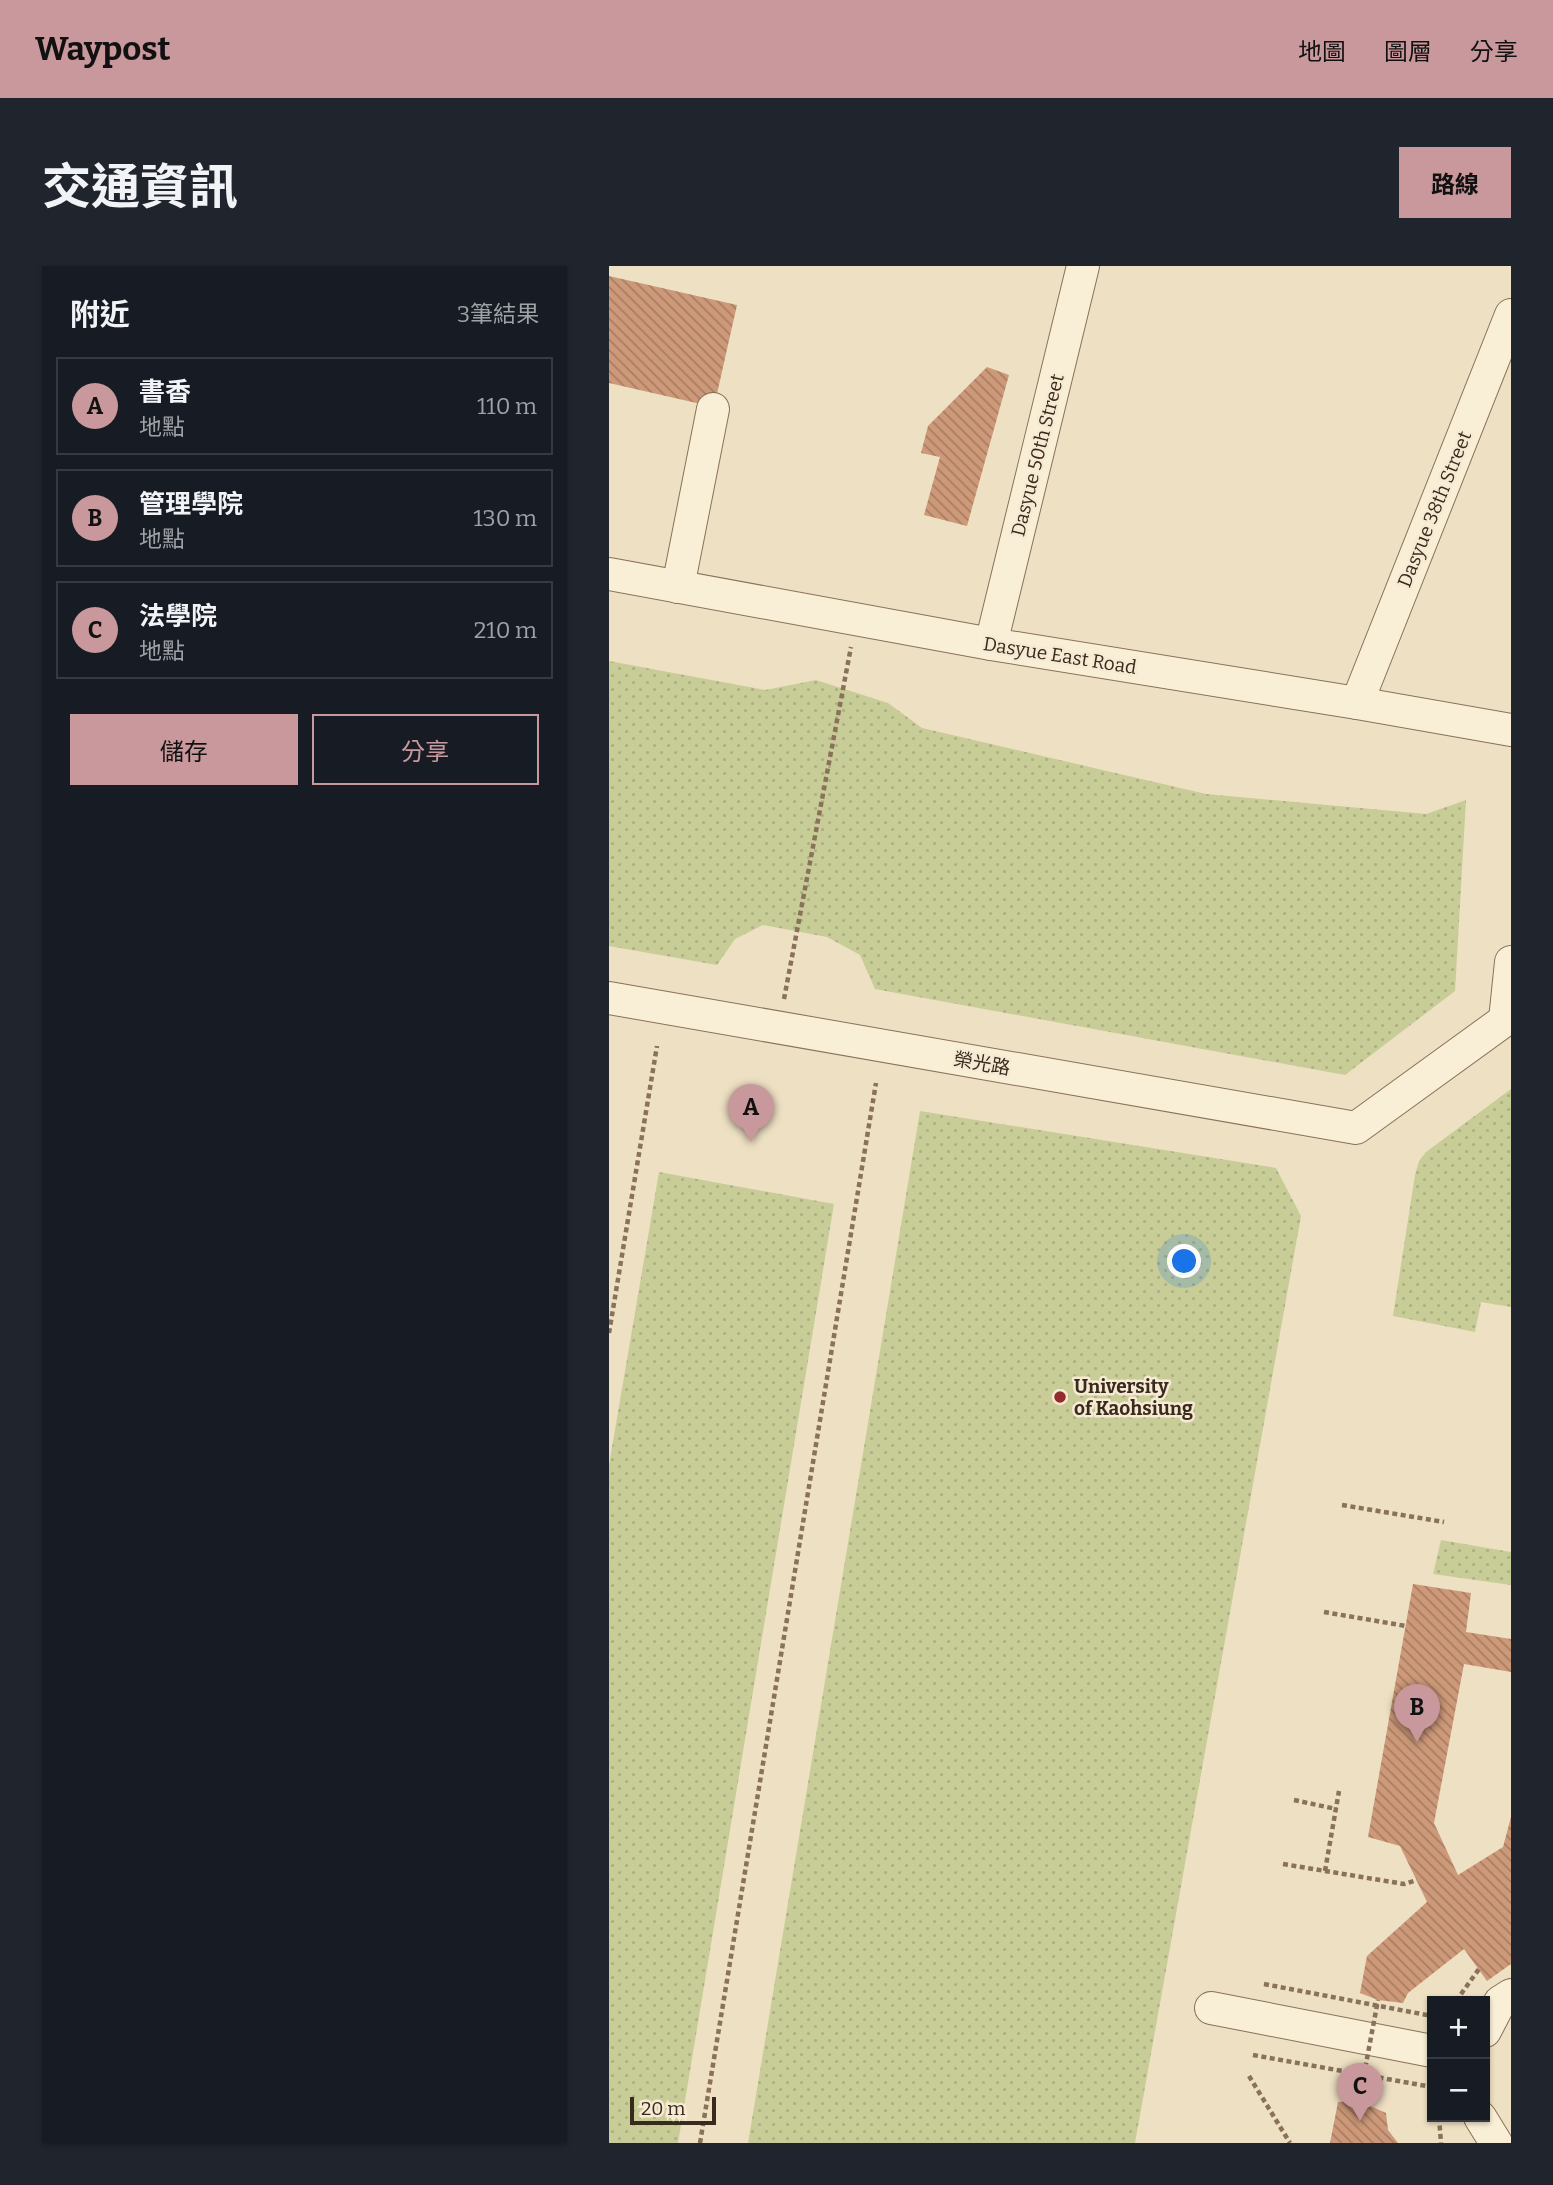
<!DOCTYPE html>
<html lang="zh-TW">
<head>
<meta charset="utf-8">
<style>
  :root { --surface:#171b24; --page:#20242c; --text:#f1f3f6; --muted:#9ea1a6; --line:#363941; --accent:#c9989c }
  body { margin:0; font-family:Bitter,"Noto Sans TC",serif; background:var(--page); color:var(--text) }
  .controls { position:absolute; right:21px; bottom:21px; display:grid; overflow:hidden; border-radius:0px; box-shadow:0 2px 5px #0004 }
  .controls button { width:63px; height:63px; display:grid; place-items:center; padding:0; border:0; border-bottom:2px solid var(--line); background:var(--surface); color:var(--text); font:35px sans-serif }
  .scale { position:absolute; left:21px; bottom:18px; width:86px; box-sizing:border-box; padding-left:7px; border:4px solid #392a1e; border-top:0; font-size:19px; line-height:24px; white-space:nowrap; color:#392a1e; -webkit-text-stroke:5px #f6ead3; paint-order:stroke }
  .you { position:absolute; left:576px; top:996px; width:24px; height:24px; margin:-18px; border:5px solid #fff; border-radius:50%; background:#1a73e8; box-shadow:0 0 0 10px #1a73e833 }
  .badge { display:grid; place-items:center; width:46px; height:46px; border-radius:50%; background:var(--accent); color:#111; font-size:23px; font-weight:700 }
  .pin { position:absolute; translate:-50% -58px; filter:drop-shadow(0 2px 4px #0008) }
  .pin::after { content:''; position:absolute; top:37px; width:24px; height:21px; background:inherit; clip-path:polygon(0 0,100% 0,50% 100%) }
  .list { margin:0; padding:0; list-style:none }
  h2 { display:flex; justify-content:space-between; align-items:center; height:91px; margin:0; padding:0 28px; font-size:30px }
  h2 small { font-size:23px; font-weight:400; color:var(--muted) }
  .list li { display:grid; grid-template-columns:46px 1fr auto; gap:21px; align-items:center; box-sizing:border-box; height:98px; margin:0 14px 14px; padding:0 14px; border:2px solid var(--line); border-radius:0px }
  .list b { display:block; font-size:26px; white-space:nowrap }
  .list p { margin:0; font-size:23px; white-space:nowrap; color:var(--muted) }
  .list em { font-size:23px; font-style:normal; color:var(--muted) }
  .actions { display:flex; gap:14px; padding:21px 28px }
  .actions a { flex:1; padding:16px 0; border:2px solid var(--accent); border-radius:0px; text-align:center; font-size:24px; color:var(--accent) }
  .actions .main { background:var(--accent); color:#111 }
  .map { position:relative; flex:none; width:902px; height:1877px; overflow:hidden; border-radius:0px }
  header { display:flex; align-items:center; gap:42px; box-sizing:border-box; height:98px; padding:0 35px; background:var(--accent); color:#111 }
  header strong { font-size:33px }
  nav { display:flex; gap:38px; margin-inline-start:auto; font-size:24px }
  .intro { display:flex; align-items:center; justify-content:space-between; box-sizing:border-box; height:168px; padding:0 42px }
  h1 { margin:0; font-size:49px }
  .button { padding:18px 32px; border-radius:0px; background:var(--accent); color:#111; font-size:24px; font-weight:700 }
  main { display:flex; gap:42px; padding:0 42px }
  aside { flex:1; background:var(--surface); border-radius:0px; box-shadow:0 2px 5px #0004 }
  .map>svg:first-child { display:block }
  .grass { fill:url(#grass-dots) }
  .building { fill:url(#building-back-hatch) }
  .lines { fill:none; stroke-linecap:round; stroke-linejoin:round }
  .minor-casing { stroke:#89715a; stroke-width:34 }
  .path { stroke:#89715a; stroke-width:4.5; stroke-dasharray:5 3.5; stroke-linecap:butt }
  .minor { stroke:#f9eed6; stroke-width:32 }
  .path-bridge { stroke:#89715a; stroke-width:4.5; stroke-dasharray:5 3.5; stroke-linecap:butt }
  .poi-dot { fill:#98292e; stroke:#f6ead3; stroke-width:2.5 }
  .labels { text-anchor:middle; stroke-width:5; stroke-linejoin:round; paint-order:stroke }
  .street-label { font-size:19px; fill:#392a1e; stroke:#f6ead3 }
  .poi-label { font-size:19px; font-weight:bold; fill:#392a1e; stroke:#f6ead3; text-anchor:start }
</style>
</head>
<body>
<header>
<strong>Waypost</strong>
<nav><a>地圖</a><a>圖層</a><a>分享</a></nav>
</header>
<div class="intro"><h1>交通資訊</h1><a class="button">路線</a></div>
<main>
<aside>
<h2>附近<small>3筆結果</small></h2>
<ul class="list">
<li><span class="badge">A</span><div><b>書香</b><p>地點</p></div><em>110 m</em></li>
<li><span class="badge">B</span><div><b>管理學院</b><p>地點</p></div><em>130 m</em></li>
<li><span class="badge">C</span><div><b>法學院</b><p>地點</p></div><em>210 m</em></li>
</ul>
<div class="actions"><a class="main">儲存</a><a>分享</a></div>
</aside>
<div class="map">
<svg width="902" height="1877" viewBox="0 0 902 1877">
  <defs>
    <pattern id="grass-dots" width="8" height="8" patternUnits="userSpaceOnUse" patternTransform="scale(1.75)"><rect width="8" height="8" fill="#c8cd97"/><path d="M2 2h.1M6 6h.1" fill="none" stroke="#adb082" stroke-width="1.8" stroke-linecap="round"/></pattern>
    <pattern id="building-back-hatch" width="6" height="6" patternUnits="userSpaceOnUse" patternTransform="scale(1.75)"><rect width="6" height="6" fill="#cd9979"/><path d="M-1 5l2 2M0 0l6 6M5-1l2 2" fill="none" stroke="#a77d63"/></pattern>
  </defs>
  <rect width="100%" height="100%" fill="#eee0c3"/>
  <g class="grass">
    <polygon points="0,395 156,424 207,414 279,437 313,462 597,528 817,548 857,534 846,725 736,809 266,723 251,689 218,671 154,659 126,673 108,699 0,680"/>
    <polygon points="902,823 902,1041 872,1036 866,1066 784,1050 806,909 810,895 817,886"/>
    <polygon points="311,845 667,902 692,950 526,1877 139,1877"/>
    <polygon points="50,906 225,938 69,1877 0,1877 0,1199"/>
    <polygon points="832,1274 902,1286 902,1319 824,1308"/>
  </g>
  <g class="building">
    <polygon points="0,10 128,39 105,141 0,117"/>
    <polygon points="378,101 400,109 358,260 315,249 331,191 312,187 319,160"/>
    <polygon points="804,1318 862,1327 857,1366 902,1373 902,1406 855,1398 825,1557 849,1609 894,1581 902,1551 902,1698 878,1715 855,1683 799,1727 794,1737 769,1734 751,1727 758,1690 818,1636 791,1580 759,1571"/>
    <polygon points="750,1835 777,1847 779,1864 789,1877 721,1877 729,1836"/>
  </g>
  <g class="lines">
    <defs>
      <g id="minor">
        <polyline points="0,308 382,378 748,437 902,464"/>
        <polyline points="69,321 104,143"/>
        <polyline points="382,378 474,0"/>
        <polyline points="748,437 902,49"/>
        <polyline points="0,732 747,862 896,754 902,696"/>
        <polyline points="602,1742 823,1785"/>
        <polyline points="876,1765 891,1736 902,1729"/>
        <polyline points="871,1851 887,1877"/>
      </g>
    </defs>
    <use href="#minor" class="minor-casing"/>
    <g class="path">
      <polyline points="175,733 242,381"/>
      <polyline points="0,1067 48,780"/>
      <polyline points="733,1239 835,1256"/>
      <polyline points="715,1346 797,1360"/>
      <polyline points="685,1534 727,1543"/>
      <polyline points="674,1598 795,1618 808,1614"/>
      <polyline points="716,1605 730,1525"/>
      <polyline points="655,1718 823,1750"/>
      <polyline points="847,1735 870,1703"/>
      <polyline points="644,1789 823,1821"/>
      <polyline points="640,1810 681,1877"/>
      <polyline points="830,1851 832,1877"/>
      <polyline points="91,1877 267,817"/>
    </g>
    <use href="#minor" class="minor"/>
    <polyline class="path-bridge" points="750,1835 769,1734"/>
  </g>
  <circle class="poi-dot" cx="451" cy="1131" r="7"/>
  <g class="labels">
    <g class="street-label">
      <text transform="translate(428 189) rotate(-76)" y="7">Dasyue 50th Street</text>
      <text transform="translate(825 243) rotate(-68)" y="7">Dasyue 38th Street</text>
      <text transform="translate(451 389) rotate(9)" y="7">Dasyue East Road</text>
      <text transform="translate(373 797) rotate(10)" y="7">榮光路</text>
    </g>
    <g class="poi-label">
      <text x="465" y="1127">University<tspan x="465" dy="22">of Kaohsiung</tspan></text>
    </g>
  </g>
</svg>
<div class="controls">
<button>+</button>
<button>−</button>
</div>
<div class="scale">20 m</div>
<div class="you"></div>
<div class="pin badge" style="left:142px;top:876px">A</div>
<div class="pin badge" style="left:808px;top:1476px">B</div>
<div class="pin badge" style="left:751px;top:1855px">C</div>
</div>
</main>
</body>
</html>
